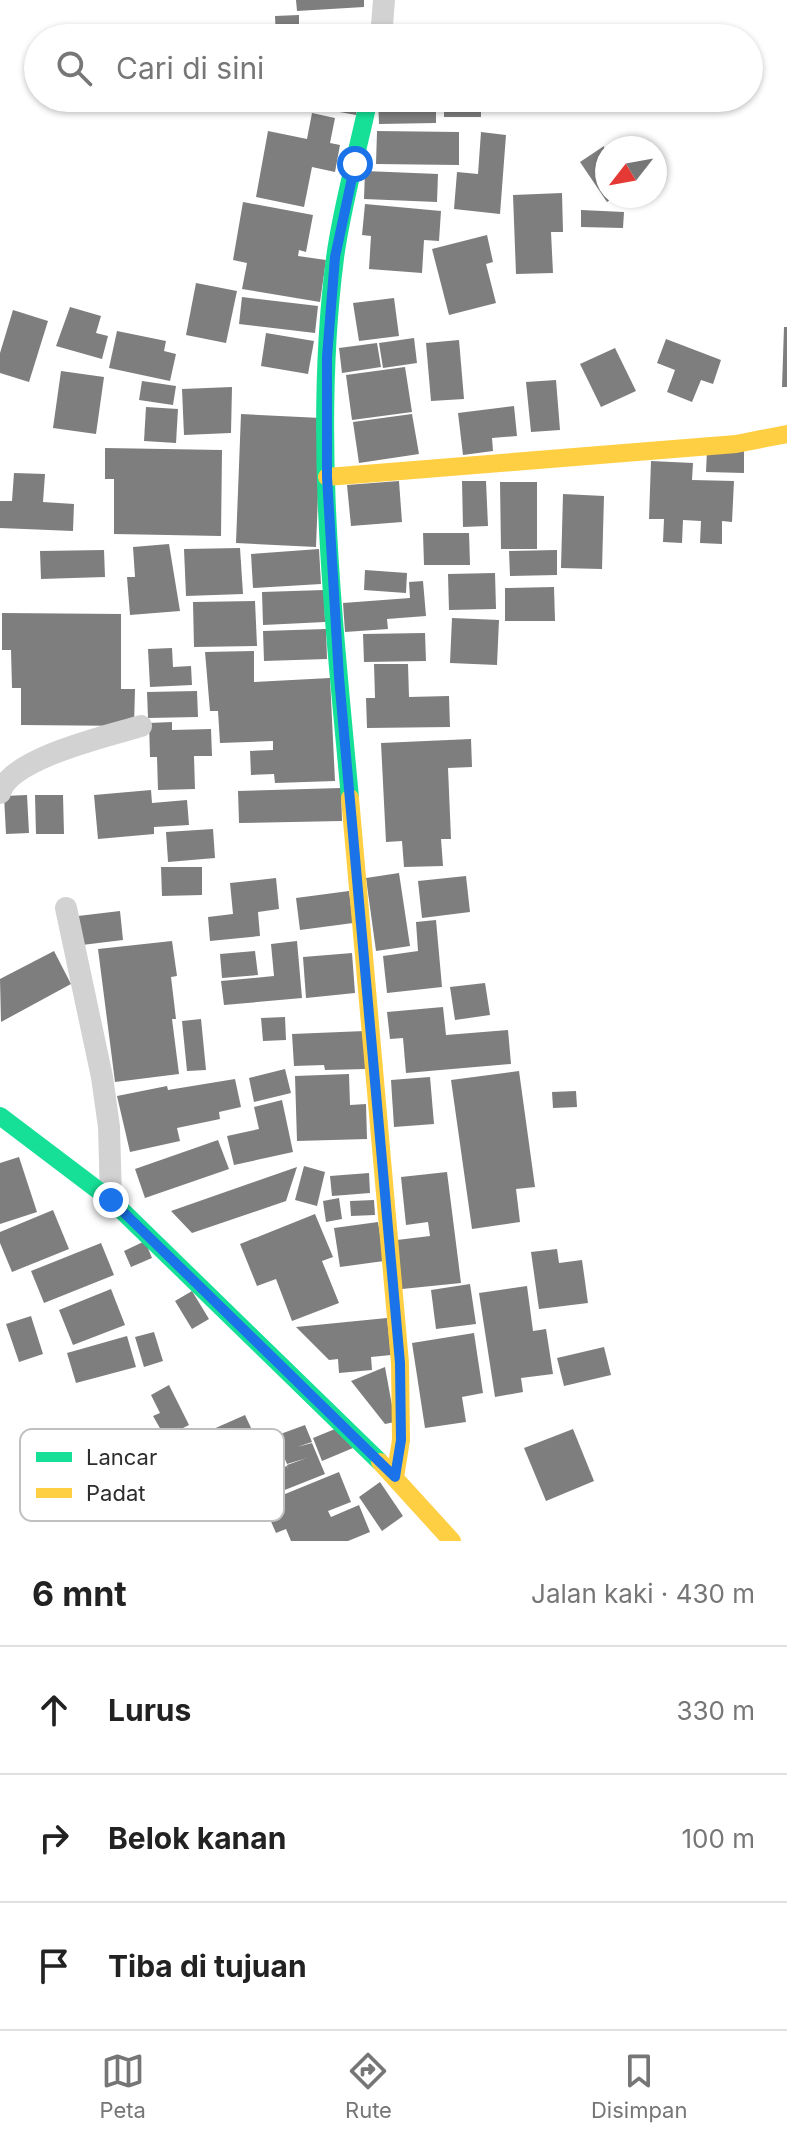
<!DOCTYPE html>
<html lang="id">
<head>
<meta charset="utf-8">
<style>
  :root { --surface:#fff; --page:#f6f6f6; --text:#222; --muted:#767676; --line:#e0e0e0; --accent:#767676 }
  body { margin:0; font-family:Inter,sans-serif; background:var(--page); color:var(--text) }
  .compass { position:absolute; left:595px; top:136px; width:72px; height:72px; border-radius:50%; background:var(--surface); box-shadow:0 2px 6px #0004; rotate:239deg }
  .stop { position:absolute; width:24px; height:24px; margin:-18px; border:6px solid #1a73e8; border-radius:50%; background:#fff }
  .stop.end { background:#1a73e8; border-color:#fff; box-shadow:0 2px 8px #0008 }
  .list { margin:0; padding:0; list-style:none }
  h2 { display:flex; justify-content:space-between; align-items:center; height:104px; margin:0; padding:0 32px; font-size:34px }
  h2 small { font-size:26px; font-weight:400; color:var(--muted) }
  .list li { display:grid; grid-template-columns:52px 1fr auto; gap:24px; align-items:center; box-sizing:border-box; height:128px; padding:0 32px; border-top:2px solid var(--line) }
  .list b { display:block; font-size:30px; white-space:nowrap }
  .list em { font-size:26px; font-style:normal; color:var(--muted) }
  .icon { flex:none; width:44px; height:44px; fill:none; stroke:currentColor; stroke-width:2; stroke-linecap:round; stroke-linejoin:round }
  .map { position:relative; flex:none; width:787px; height:1541px; overflow:hidden }
  .search { position:absolute; background:var(--surface); box-shadow:0 2px 6px #0004; left:24px; right:24px; top:24px; height:88px; display:flex; align-items:center; gap:20px; box-sizing:border-box; padding:0 28px; border-radius:44px; color:var(--muted); font-size:30px }
  .sheet { height:488px; background:var(--surface) }
  nav { display:flex; justify-content:space-around; align-items:center; box-sizing:border-box; height:112px; border-top:2px solid var(--line); background:var(--surface); font-size:22px; color:var(--muted) }
  nav a { display:grid; justify-items:center; gap:4px }
  nav .on { color:var(--accent) }
  .map>svg:first-child { display:block }
  .building { fill:#7e7e7e }
  .lines { fill:none; stroke-linecap:round; stroke-linejoin:round }
  .street { stroke:#d2d2d2; stroke-width:22 }
  .fast { stroke:#16e098; stroke-width:18 }
  .slow { stroke:#ffcf43; stroke-width:18 }
  .route { stroke:#1a73e8; stroke-width:10 }
  .key { fill:#fff; stroke:#c0c0c0; stroke-width:2 }
  .key-label { font-size:22px; fill:#2d2d2d }
</style>
</head>
<body>
<div class="map">
<svg width="787" height="1541" viewBox="0 0 787 1541">
  <rect width="100%" height="100%" fill="#fff"/>
  <g class="building">
    <polygon points="296,0 364,0 364,7 297,11"/>
    <polygon points="299,15 299,38 276,38 275,16"/>
    <polygon points="324,98 359,99 356,115 323,109"/>
    <polygon points="378,98 436,98 436,123 379,124"/>
    <rect x="444" y="98" width="37" height="19"/>
    <polygon points="312,113 335,118 330,143 340,145 335,172 312,167 304,207 256,197 268,131 307,139"/>
    <polygon points="377,131 459,132 459,165 376,164"/>
    <polygon points="481,132 506,135 500,214 454,209 457,172 478,174"/>
    <polygon points="604,146 607,196 616,196 607,202 580,162"/>
    <polygon points="365,171 438,174 437,202 364,199"/>
    <polygon points="562,193 563,232 551,232 553,273 516,274 513,195"/>
    <polygon points="243,202 313,215 306,252 299,250 298,256 326,260 320,302 242,289 247,263 233,260"/>
    <polygon points="365,204 441,211 439,241 424,240 422,273 369,269 371,236 362,235"/>
    <polygon points="581,210 624,212 623,228 581,227"/>
    <polygon points="487,235 493,262 486,264 496,303 449,315 432,249"/>
    <polygon points="196,283 237,291 226,343 186,335"/>
    <polygon points="242,297 318,306 315,333 239,324"/>
    <polygon points="394,298 399,336 359,341 353,303"/>
    <polygon points="70,307 101,316 96,333 108,336 102,359 56,346"/>
    <polygon points="13,310 48,321 29,382 0,373 0,353"/>
    <polygon points="784,327 787,327 787,387 782,387"/>
    <polygon points="117,331 166,341 164,351 176,354 170,381 109,368"/>
    <polygon points="266,333 314,341 308,374 261,366"/>
    <polygon points="414,338 417,363 383,368 379,343"/>
    <polygon points="666,339 721,360 713,384 701,380 692,402 667,392 675,370 657,363"/>
    <polygon points="459,340 464,399 431,401 426,343"/>
    <polygon points="377,343 381,367 342,373 339,348"/>
    <polygon points="615,348 636,391 601,407 580,364"/>
    <polygon points="405,367 412,412 352,420 346,375"/>
    <polygon points="61,371 104,377 96,434 53,428"/>
    <polygon points="556,380 560,430 531,432 526,382"/>
    <polygon points="142,381 176,386 173,405 139,400"/>
    <polygon points="232,387 231,433 184,435 182,389"/>
    <polygon points="514,406 517,436 492,438 493,451 463,455 458,413"/>
    <polygon points="146,407 178,409 176,443 144,441"/>
    <polygon points="241,414 321,418 316,547 236,543"/>
    <polygon points="412,414 419,454 359,463 353,422"/>
    <polygon points="105,448 222,450 221,536 114,534 114,479 105,479"/>
    <polygon points="707,450 744,450 744,473 706,472"/>
    <polygon points="651,461 693,463 692,480 734,481 732,522 722,521 722,544 700,543 701,521 683,520 682,543 663,542 664,519 649,519"/>
    <polygon points="14,473 45,474 43,502 74,504 73,531 0,528 0,501 12,501"/>
    <polygon points="399,481 402,522 351,526 347,485"/>
    <polygon points="462,481 486,481 488,526 463,527"/>
    <polygon points="500,482 537,482 537,549 501,549"/>
    <polygon points="563,494 604,496 602,569 561,568"/>
    <polygon points="423,533 469,533 470,565 424,565"/>
    <polygon points="169,544 180,611 130,615 127,577 135,577 133,547"/>
    <polygon points="240,548 243,594 186,596 184,549"/>
    <polygon points="319,549 321,584 253,588 251,554"/>
    <polygon points="104,550 105,577 41,579 40,551"/>
    <polygon points="557,550 557,575 510,576 509,551"/>
    <polygon points="365,570 407,573 406,593 364,590"/>
    <polygon points="495,573 496,609 449,610 448,574"/>
    <polygon points="423,581 426,616 387,619 388,629 345,632 343,603 410,598 409,582"/>
    <polygon points="554,587 555,621 505,621 505,588"/>
    <polygon points="324,590 325,622 263,625 262,592"/>
    <polygon points="255,601 257,646 194,647 193,602"/>
    <polygon points="2,613 121,614 121,689 135,689 134,726 21,725 21,688 12,688 11,650 2,650"/>
    <polygon points="452,618 499,620 497,665 450,663"/>
    <polygon points="326,629 327,659 264,661 263,631"/>
    <polygon points="425,633 426,661 364,662 363,634"/>
    <polygon points="172,648 173,667 191,666 192,685 150,687 148,649"/>
    <polygon points="254,651 254,682 330,678 335,781 275,783 274,774 251,775 250,751 273,750 273,741 220,743 218,711 210,711 205,652"/>
    <polygon points="374,664 408,664 409,697 449,696 450,727 367,728 366,698 375,698"/>
    <polygon points="197,691 198,717 148,718 147,692"/>
    <polygon points="172,722 172,730 211,729 212,756 194,756 195,789 158,790 157,757 150,757 149,723"/>
    <polygon points="471,739 472,767 448,768 451,839 441,839 443,866 404,867 402,841 386,842 381,743"/>
    <polygon points="341,788 342,821 239,823 238,791"/>
    <polygon points="151,790 152,803 187,800 189,825 154,827 154,834 98,839 94,795"/>
    <polygon points="27,795 29,833 6,834 4,796"/>
    <polygon points="35,795 63,795 64,834 36,834"/>
    <polygon points="213,829 215,858 168,862 166,832"/>
    <polygon points="161,867 202,867 202,895 162,896"/>
    <polygon points="399,873 410,946 376,951 366,878"/>
    <polygon points="466,876 470,912 422,918 418,881"/>
    <polygon points="276,878 279,909 258,912 260,936 210,941 208,917 233,914 230,883"/>
    <polygon points="349,891 353,923 300,930 296,898"/>
    <polygon points="120,911 123,940 82,945 78,916"/>
    <polygon points="436,920 442,987 387,993 383,956 418,951 416,922"/>
    <polygon points="172,941 177,976 171,977 176,1019 172,1019 179,1074 115,1082 98,949"/>
    <polygon points="297,941 302,998 224,1005 221,981 274,976 271,944"/>
    <polygon points="54,951 71,984 1,1022 0,979"/>
    <polygon points="255,951 258,975 222,978 220,954"/>
    <polygon points="352,953 355,993 306,998 303,957"/>
    <polygon points="485,983 490,1015 455,1020 450,987"/>
    <polygon points="443,1007 446,1035 508,1030 511,1064 406,1073 403,1038 390,1039 387,1012"/>
    <polygon points="285,1017 286,1040 263,1041 261,1018"/>
    <polygon points="201,1019 206,1070 187,1071 182,1021"/>
    <polygon points="365,1031 366,1069 325,1070 324,1065 294,1066 292,1034"/>
    <polygon points="285,1069 291,1093 254,1102 249,1078"/>
    <polygon points="519,1071 535,1187 516,1189 520,1222 472,1229 451,1080"/>
    <polygon points="349,1074 350,1105 366,1104 367,1139 297,1141 295,1076"/>
    <polygon points="430,1077 434,1124 394,1127 391,1080"/>
    <polygon points="235,1079 241,1107 219,1112 220,1119 177,1128 180,1141 130,1152 117,1096 167,1086 168,1090"/>
    <polygon points="576,1091 577,1107 553,1108 552,1092"/>
    <polygon points="282,1100 293,1152 234,1165 227,1136 259,1129 254,1107"/>
    <polygon points="218,1140 229,1169 145,1198 135,1169"/>
    <polygon points="19,1157 37,1212 0,1224 0,1163"/>
    <polygon points="304,1166 325,1172 317,1206 295,1200"/>
    <polygon points="297,1167 286,1201 192,1233 171,1211"/>
    <polygon points="447,1172 461,1283 402,1289 397,1240 430,1236 428,1222 406,1225 401,1177"/>
    <polygon points="369,1173 370,1193 332,1196 330,1176"/>
    <polygon points="339,1198 342,1219 326,1222 323,1201"/>
    <polygon points="374,1200 375,1215 351,1216 350,1201"/>
    <polygon points="53,1210 69,1249 12,1272 0,1243 0,1232"/>
    <polygon points="315,1214 333,1257 322,1261 339,1303 292,1321 276,1279 257,1286 240,1244"/>
    <polygon points="378,1222 384,1261 340,1267 334,1228"/>
    <polygon points="145,1241 152,1258 131,1267 124,1251"/>
    <polygon points="101,1243 114,1275 44,1303 31,1271"/>
    <polygon points="557,1249 559,1263 582,1260 588,1303 539,1309 531,1252"/>
    <polygon points="470,1284 476,1324 436,1329 431,1290"/>
    <polygon points="527,1286 533,1331 546,1329 553,1374 521,1378 523,1392 495,1397 479,1293"/>
    <polygon points="111,1289 125,1325 73,1345 59,1310"/>
    <polygon points="192,1291 209,1319 192,1329 175,1301"/>
    <polygon points="31,1316 43,1354 19,1362 6,1324"/>
    <polygon points="387,1318 391,1355 371,1357 372,1370 339,1373 338,1359 329,1360 296,1327"/>
    <polygon points="154,1332 163,1361 144,1367 135,1337"/>
    <polygon points="474,1333 483,1393 462,1397 466,1422 425,1428 412,1343"/>
    <polygon points="127,1336 136,1367 76,1383 67,1353"/>
    <polygon points="604,1347 611,1375 564,1386 557,1358"/>
    <polygon points="385,1367 395,1422 385,1424 351,1381"/>
    <polygon points="169,1385 189,1425 165,1437 153,1416 160,1413 151,1395"/>
    <polygon points="245,1415 261,1449 208,1473 193,1438"/>
    <polygon points="305,1425 312,1442 297,1447 312,1443 325,1474 257,1501 249,1481 287,1466 288,1470 287,1465 307,1458 287,1464 275,1436"/>
    <polygon points="335,1429 353,1448 322,1461 313,1438"/>
    <polygon points="573,1429 594,1481 546,1501 524,1448"/>
    <polygon points="278,1446 285,1463 260,1473 253,1456"/>
    <polygon points="339,1472 351,1502 328,1511 331,1517 359,1505 370,1532 348,1541 291,1541 286,1529 276,1533 263,1503"/>
    <polygon points="380,1482 403,1516 382,1531 359,1497"/>
  </g>
  <g class="lines">
    <g class="street">
      <polyline points="381,38 384,0"/>
      <path d="M0,793C10,758 108,736 141,726"/>
      <polyline points="66,908 102,1077 109,1127 111,1200"/>
    </g>
    <g class="fast">
      <path d="M350,798C334,621 312,436 335,258C342,205 358,151 369,98"/>
      <polyline points="0,1116 111,1200 380,1462"/>
    </g>
    <g class="slow">
      <polyline points="327,477 736,444 787,434"/>
      <polyline points="350,798 400,1363 401,1440 395,1477"/>
      <polyline points="380,1462 452,1541"/>
    </g>
  </g>
  <g class="lines">
    <polyline class="route" points="111,1200 395,1477 401,1440 400,1363 339,677 327,477 327,357 335,257 355,164"/>
  </g>
  <rect x="20" y="1429" width="264" height="92" rx="12" class="key"/>
  <rect x="36" y="1452" width="36" height="10" fill="#16e098"/>
  <rect x="36" y="1488" width="36" height="10" fill="#ffcf43"/>
  <g class="key-label">
    <text x="86" y="1465">Lancar</text>
    <text x="86" y="1501">Padat</text>
  </g>
</svg>
<svg class="compass" viewBox="-18 -18 36 36"><path d="M0-13l5 13h-10z" fill="#e53935"/><path d="M0 13l5-13h-10z" fill="#767676"/></svg>
<div class="stop" style="left:355px;top:164px"></div>
<div class="stop end" style="left:111px;top:1200px"></div>
<div class="search"><svg class="icon" aria-label="search" viewBox="0 0 24 24"><circle cx="10" cy="10" r="6"/><path d="M15 15l6 6"/></svg>Cari di sini</div>
</div>
<section class="sheet">
<h2>6 mnt<small>Jalan kaki · 430 m</small></h2>
<ul class="list">
<li><svg class="icon" aria-label="ahead" viewBox="0 0 24 24"><path d="M12 20V5M6 11l6-6 6 6"/></svg><div><b>Lurus</b></div><em>330 m</em></li>
<li><svg class="icon" aria-label="right" viewBox="0 0 24 24"><path d="M7 20v-9h11M14 6l5 5-5 5"/></svg><div><b>Belok kanan</b></div><em>100 m</em></li>
<li><svg class="icon" aria-label="arrive" viewBox="0 0 24 24"><path d="M6 21V4h12l-3 4 3 4H6"/></svg><div><b>Tiba di tujuan</b></div></li>
</ul>
</section>
<nav>
<a class="on"><svg class="icon" aria-label="map" viewBox="0 0 24 24"><path d="M3 6l6-2 6 2 6-2v14l-6 2-6-2-6 2zM9 4v14M15 6v14"/></svg>Peta</a>
<a><svg class="icon" aria-label="directions" viewBox="0 0 24 24"><path d="M12 3l9 9-9 9-9-9zM9 14v-3h6M13 9l2 2-2 2"/></svg>Rute</a>
<a><svg class="icon" aria-label="saved" viewBox="0 0 24 24"><path d="M7 4h10v16l-5-4-5 4z"/></svg>Disimpan</a>
</nav>
</body>
</html>
